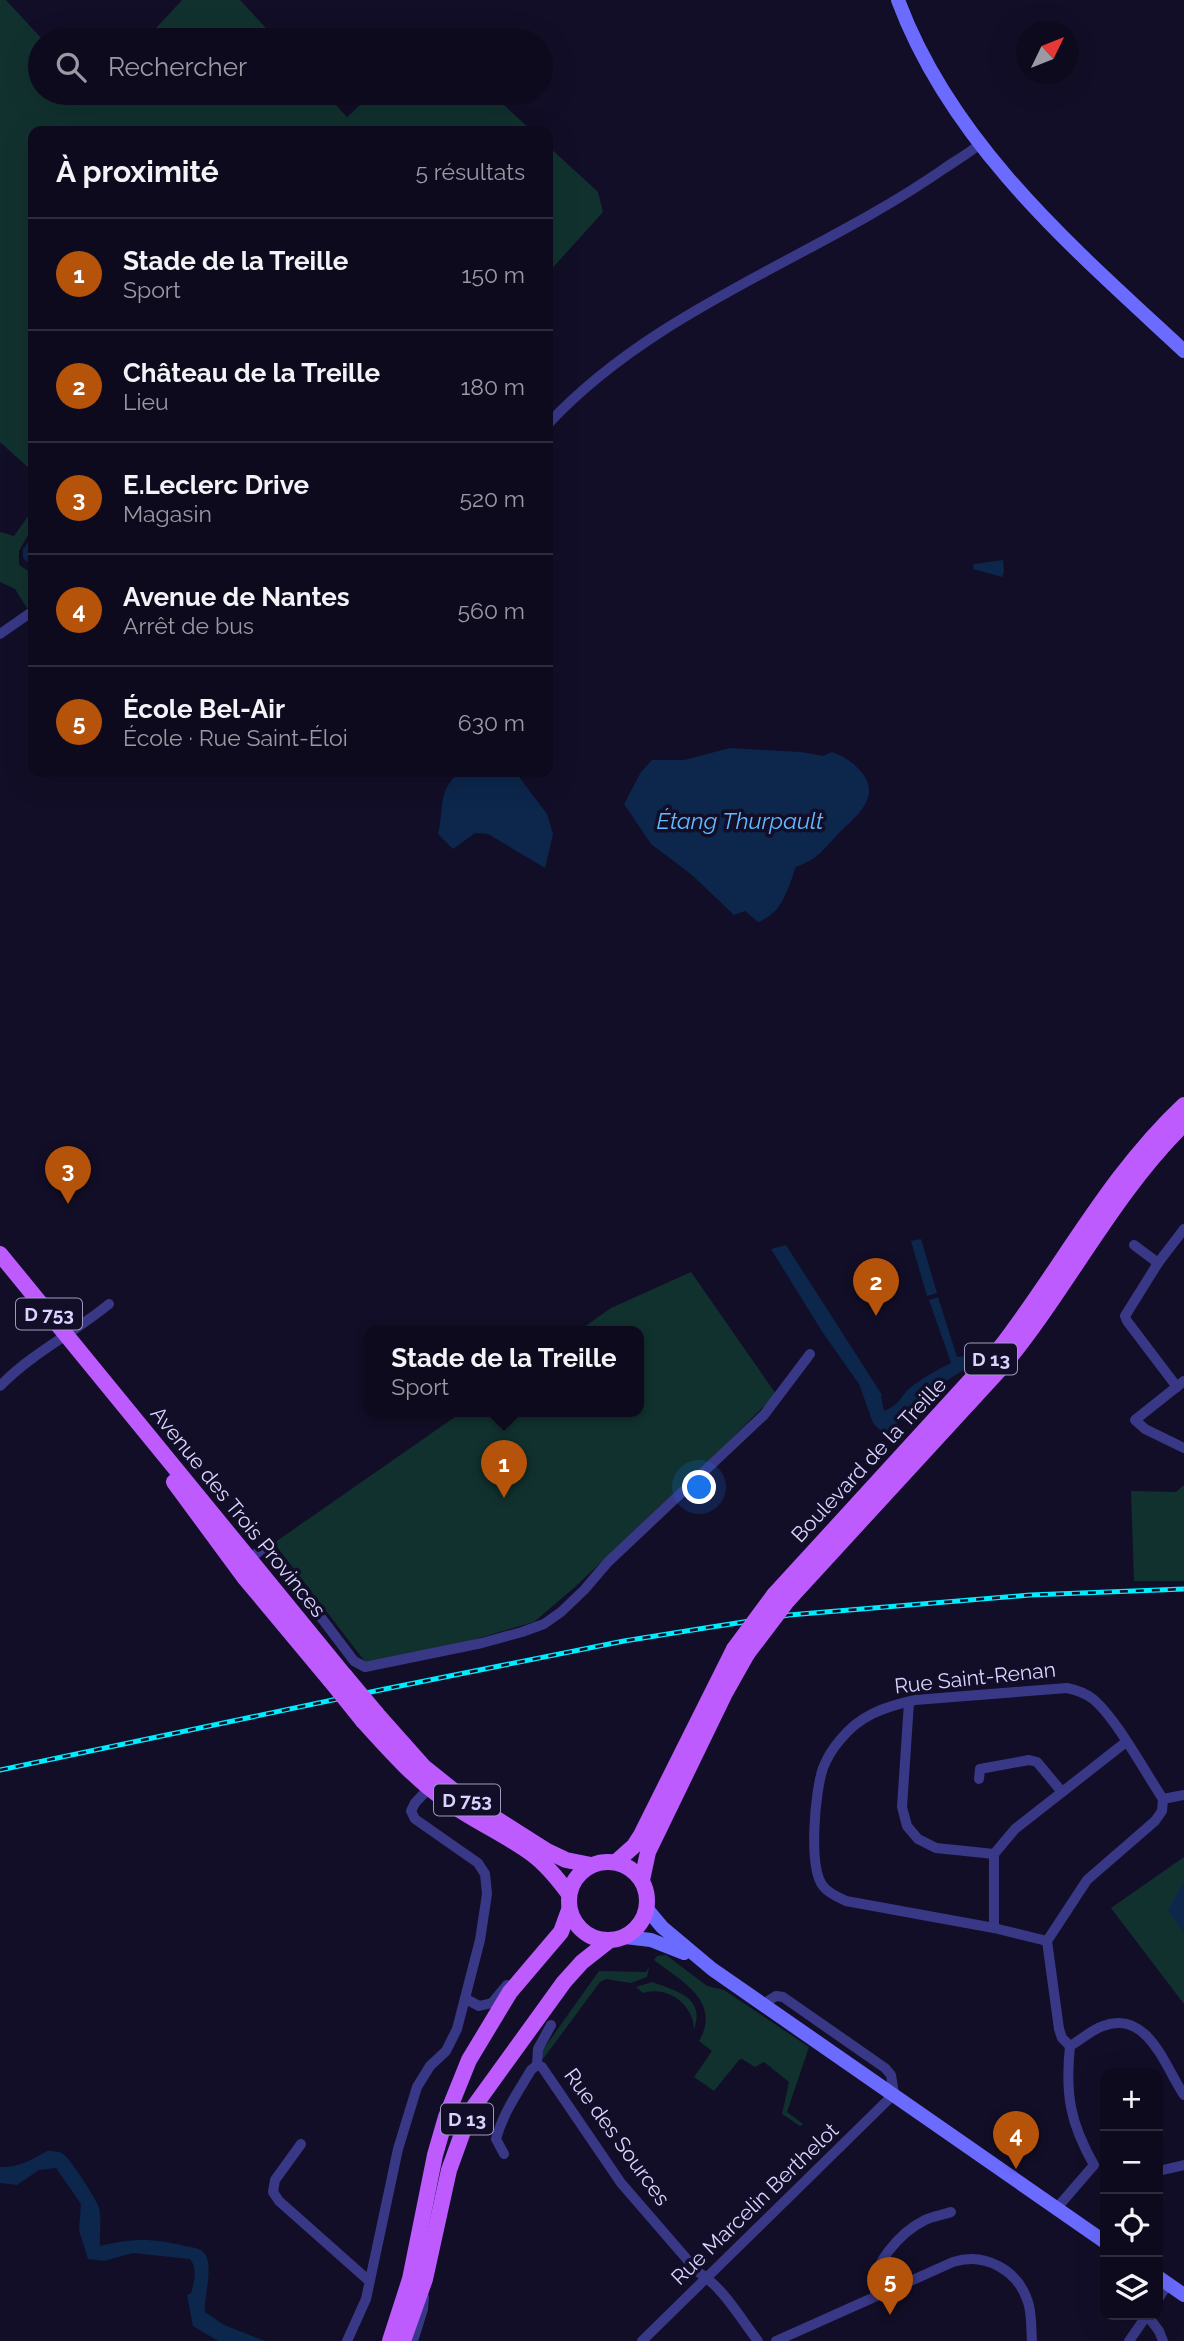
<!DOCTYPE html>
<html lang="fr">
<head>
<meta charset="utf-8">
<style>
  :root { --surface:#0e0a1d; --page:#171326; --text:#f1f3f6; --muted:#9b9aa4; --line:#2e2b3b; --accent:#b45309 }
  body { margin:0; font-family:Raleway,sans-serif; background:var(--page); color:var(--text) }
  .controls { position:absolute; right:21px; bottom:21px; display:grid; overflow:hidden; border-radius:14px; box-shadow:0 7px 28px #0002 }
  .controls button { width:63px; height:63px; display:grid; place-items:center; padding:0; border:0; border-bottom:2px solid var(--line); background:var(--surface); color:var(--text); font:35px sans-serif }
  .compass { position:absolute; left:1016px; top:21px; width:63px; height:63px; border-radius:50%; background:var(--surface); box-shadow:0 7px 28px #0002; rotate:47deg }
  .you { position:absolute; left:700px; top:1488px; width:24px; height:24px; margin:-18px; border:5px solid #fff; border-radius:50%; background:#1a73e8; box-shadow:0 0 0 10px #1a73e833 }
  .badge { display:grid; place-items:center; width:46px; height:46px; border-radius:50%; background:var(--accent); color:#fff; font-size:23px; font-weight:700 }
  .pin { position:absolute; translate:-50% -58px; filter:drop-shadow(0 2px 4px #0008) }
  .pin::after { content:''; position:absolute; top:37px; width:24px; height:21px; background:inherit; clip-path:polygon(0 0,100% 0,50% 100%) }
  .popup { position:absolute; left:364px; top:1326px; width:280px; height:91px; box-sizing:border-box; display:grid; place-content:center; border-radius:14px; background:var(--surface); filter:drop-shadow(0 2px 5px #0005); font-size:23px; white-space:nowrap; color:var(--muted) }
  .popup b { font-size:26px; color:var(--text) }
  .popup::after { content:''; position:absolute; left:50%; top:100%; margin-left:-14px; border:14px solid transparent; border-top-color:var(--surface) }
  .list { margin:0; padding:0; list-style:none }
  h2 { display:flex; justify-content:space-between; align-items:center; height:91px; margin:0; padding:0 28px; font-size:30px }
  h2 small { font-size:23px; font-weight:400; color:var(--muted) }
  .list li { display:grid; grid-template-columns:46px 1fr auto; gap:21px; align-items:center; box-sizing:border-box; height:112px; padding:0 28px; border-top:2px solid var(--line) }
  .list b { display:block; font-size:26px; white-space:nowrap }
  .list p { margin:0; font-size:23px; white-space:nowrap; color:var(--muted) }
  .list em { font-size:23px; font-style:normal; color:var(--muted) }
  .icon { flex:none; width:38px; height:38px; fill:none; stroke:currentColor; stroke-width:2; stroke-linecap:round; stroke-linejoin:round }
  .map { position:relative; flex:none; width:1184px; height:2341px; overflow:hidden }
  .search { position:absolute; background:var(--surface); box-shadow:0 7px 28px #0002; left:28px; top:28px; width:525px; height:77px; display:flex; align-items:center; gap:18px; box-sizing:border-box; padding:0 24px; border-radius:38px; color:var(--muted); font-size:26px }
  .panel { position:absolute; background:var(--surface); box-shadow:0 7px 28px #0002; left:28px; top:126px; width:525px; height:651px; border-radius:14px }
  .map>svg:first-child { display:block }
  .green { fill:#11312f }
  .water { fill:#0c264c }
  .lines { fill:none; stroke-linecap:round; stroke-linejoin:round }
  .street { stroke:#393887; stroke-width:10 }
  .secondary { stroke:#6b6bff; stroke-width:14 }
  .primary { stroke:#bd5bff; stroke-width:16 }
  .rail-casing { stroke:#00edff; stroke-width:5 }
  .rail { stroke:#120e27; stroke-width:2.5; stroke-dasharray:8; stroke-linecap:butt }
  .primary-bridge { stroke:#bd5bff; stroke-width:16 }
  .labels { text-anchor:middle; stroke-width:7; stroke-linejoin:round; paint-order:stroke }
  .shield { fill:#120e27; stroke:#9d99be; stroke-width:2 }
  .shield-label { font-size:19px; font-weight:bold; fill:#d8d4ff }
  .street-label { font-size:21px; fill:#d8d4ff; stroke:#120e27 }
  .water-label { font-size:23px; font-style:italic; fill:#62bbff; stroke:#120e27 }
</style>
</head>
<body>
<div class="map">
<svg width="1184" height="2341" viewBox="0 0 1184 2341">
  <rect width="100%" height="100%" fill="#120e27"/>
  <g class="green">
    <polygon points="0,0 6,0 43,40 40,40 40,93 91,93 100,102 109,93 325,93 347,117 373,93 491,93 532,131 33,131 33,472 0,442"/>
    <polygon points="182,0 240,0 277,40 150,40 157,27"/>
    <polygon points="548,146 598,192 603,212 548,273"/>
    <polygon points="33,509 33,526 19,551 19,565 33,574 33,604 27,608 15,589 0,582 0,532 14,536"/>
    <polygon points="691,1272 776,1394 717,1453 575,1587 534,1622 469,1641 366,1663 274,1543 462,1412 639,1412 639,1332 577,1332 611,1308"/>
    <polygon points="1184,1485 1184,1581 1134,1581 1131,1491 1176,1492"/>
    <polygon points="1184,1857 1184,2004 1111,1908"/>
    <path d="M666,1955L707,1986L724,1990L809,2047L787,2112L803,2124L800,2126L782,2114L789,2082L764,2062L755,2067L742,2059L739,2060L714,2091L694,2077L712,2051L699,2041C722,2001 681,1981 654,1960L657,1956Z"/>
    <polygon points="649,1967 647,1977 631,1983 606,1979 600,1982 543,2059 540,2054 599,1971 646,1972"/>
    <path d="M652,1982C676,1991 706,1997 694,2030C694,2005 668,1985 643,1993L636,1987Z"/>
  </g>
  <g class="water">
    <polygon points="33,536 33,567 23,558 23,549"/>
    <polygon points="1003,560 1004,571 1002,577 973,569 974,564"/>
    <path d="M730,748L801,752L823,756L832,752C846,757 854,763 863,774C881,798 855,817 839,833C823,850 818,859 796,867C787,890 783,913 758,922L745,911L734,915L692,875L651,844L624,804L641,772L652,760H684Z"/>
    <path d="M460,772H514L519,777L547,814L553,834L545,868L488,834L475,833L453,849L438,834C445,808 436,792 460,772Z"/>
    <polygon points="921,1239 937,1293 927,1296 911,1241"/>
    <path d="M786,1245L882,1395L881,1397L884,1411C901,1404 899,1398 910,1388C921,1379 938,1369 951,1363L929,1300L938,1297L957,1357L964,1356L967,1368L941,1384L889,1430L881,1431L873,1423L859,1384L823,1333L771,1249Z"/>
    <polygon points="1184,1882 1184,1933 1168,1910"/>
    <path d="M47,2151C52,2151 59,2151 63,2154C70,2158 97,2200 99,2208C102,2219 99,2234 100,2246C133,2238 152,2238 185,2246C194,2248 204,2248 207,2258C212,2275 204,2295 205,2312L224,2325L265,2341H218L193,2326L187,2295L191,2293C194,2283 198,2269 190,2259L133,2253L104,2261L88,2259L79,2230L81,2204L56,2168L39,2170L17,2185L0,2183V2167C18,2168 31,2160 47,2151Z"/>
  </g>
  <g class="lines">
    <g class="street">
      <path d="M548,424C657,307 816,258 945,168C957,160 969,153 980,144"/>
      <polyline points="0,634 33,611"/>
      <polyline points="1134,1245 1158,1263"/>
      <polyline points="1184,1381 1135,1420 1145,1429 1184,1448"/>
      <path d="M0,1386C32,1353 74,1333 109,1304"/>
      <polyline points="1177,1387 1127,1321 1125,1316 1158,1263 1184,1229"/>
      <polyline points="246,1561 267,1546 354,1661 365,1667 482,1643 522,1632 544,1624 561,1612 584,1590 608,1562 764,1415 810,1354"/>
      <polyline points="909,1702 902,1807 907,1826 918,1839 936,1848 994,1854"/>
      <polyline points="979,1779 980,1769 1029,1760 1037,1762 1062,1792"/>
      <polyline points="994,1928 994,1854 1015,1829 1126,1742"/>
      <path d="M1047,1941L994,1928L846,1901C838,1897 829,1894 823,1886C808,1867 815,1791 823,1768C827,1758 833,1748 840,1740C860,1715 884,1707 915,1700L1067,1688C1077,1690 1085,1693 1093,1699C1116,1718 1145,1772 1163,1799"/>
      <polyline points="466,1999 479,2006 492,2003 507,1985"/>
      <polyline points="1070,2046 1062,2038 1059,2029 1047,1941 1087,1880 1155,1821 1162,1811 1163,1799 1184,1795"/>
      <polyline points="537,2065 538,2049 551,2025"/>
      <polyline points="301,2144 275,2180 273,2192 279,2201 368,2280"/>
      <path d="M504,2154L496,2139C503,2113 518,2092 531,2070L537,2065L542,2067L621,2183L698,2272C723,2287 740,2318 758,2341"/>
      <polyline points="1158,2171 1184,2165"/>
      <path d="M1056,2209L1094,2165C1070,2123 1065,2094 1070,2046C1081,2040 1091,2030 1103,2026C1148,2009 1165,2067 1184,2095"/>
      <path d="M876,2296C867,2267 901,2232 925,2220C933,2216 943,2215 951,2212"/>
      <polyline points="1158,2299 1168,2284"/>
      <polyline points="1147,2315 1159,2331 1163,2341"/>
      <polyline points="347,2341 366,2299 398,2149 417,2087 430,2066 446,2051 457,2029 480,1940 487,1894 485,1874 478,1863 415,1819 411,1811 415,1803 429,1788"/>
      <polyline points="413,2341 423,2309 424,2297"/>
      <polyline points="642,2341 894,2094 891,2075 885,2068 783,1997 776,1996 763,2004"/>
      <path d="M776,2341L953,2262C985,2252 1018,2270 1028,2302C1032,2314 1031,2329 1032,2341"/>
      <polyline points="1129,2341 1147,2315"/>
    </g>
    <g class="secondary">
      <path d="M898,0C952,145 1073,248 1184,351"/>
      <polyline points="647,1909 662,1927 712,1969 1105,2242"/>
      <polyline points="625,1937 651,1940 684,1953"/>
      <polyline points="1158,2277 1184,2295"/>
    </g>
    <g class="primary">
      <polyline points="0,1254 345,1676"/>
      <polyline points="174,1482 244,1577 330,1680"/>
      <path d="M774,1595L1000,1348C1062,1268 1109,1175 1184,1105"/>
      <path d="M788,1600L1002,1367C1067,1289 1111,1196 1184,1124"/>
      <polyline points="376,1713 424,1767 459,1795 547,1851 566,1860 591,1865"/>
      <path d="M363,1721C390,1751 416,1780 449,1803C476,1822 506,1835 532,1854C547,1865 558,1879 569,1894"/>
      <circle cx="608" cy="1901" r="39"/>
      <polyline points="616,1862 634,1846 641,1835 734,1649"/>
      <polyline points="642,1880 648,1852 725,1693 747,1654"/>
      <polyline points="390,2341 410,2279 435,2155 446,2117 469,2060 510,1992 561,1932 569,1910"/>
      <polyline points="403,2341 425,2279 449,2170 470,2112 564,1982 582,1962 610,1940"/>
    </g>
    <defs>
      <polyline id="rail" points="0,1770 385,1689 624,1641 705,1628 789,1615 1030,1595 1184,1589"/>
    </defs>
    <use href="#rail" class="rail-casing"/>
    <use href="#rail" class="rail"/>
    <g class="primary-bridge">
      <polyline points="734,1649 774,1595"/>
      <polyline points="747,1654 788,1600"/>
      <polyline points="345,1676 376,1713"/>
      <polyline points="330,1680 363,1721"/>
    </g>
  </g>
  <g class="labels">
    <g class="shield">
      <rect x="16" y="1298.5" width="66" height="31" rx="5"/>
      <rect x="965" y="1343.5" width="52" height="31" rx="5"/>
      <rect x="434" y="1784.5" width="66" height="31" rx="5"/>
      <rect x="441" y="2103.5" width="52" height="31" rx="5"/>
    </g>
    <g class="shield-label">
      <text x="49" y="1321">D 753</text>
      <text x="991" y="1366">D 13</text>
      <text x="467" y="1807">D 753</text>
      <text x="467" y="2126">D 13</text>
    </g>
    <g class="street-label">
      <text transform="translate(869 1460) rotate(-47)" y="7">Boulevard de la Treille</text>
      <text transform="translate(238 1512) rotate(51)" y="7">Avenue des Trois Provinces</text>
      <text transform="translate(975 1678) rotate(-6)" y="7">Rue Saint-Renan</text>
      <text transform="translate(617 2137) rotate(54)" y="7">Rue des Sources</text>
      <text transform="translate(755 2204) rotate(-44)" y="7">Rue Marcelin Berthelot</text>
    </g>
    <g class="water-label">
      <text x="740" y="829">Étang Thurpault</text>
    </g>
  </g>
</svg>
<div class="controls">
<button>+</button>
<button>−</button>
<button><svg class="icon" aria-label="locate" viewBox="0 0 24 24"><circle cx="12" cy="12" r="6"/><path d="M12 2v4M12 18v4M2 12h4M18 12h4"/></svg></button>
<button><svg class="icon" aria-label="layers" viewBox="0 0 24 24"><path d="M12 4l9 5-9 5-9-5zM3 14l9 5 9-5"/></svg></button>
</div>
<svg class="compass" viewBox="-18 -18 36 36"><path d="M0-13l5 13h-10z" fill="#e53935"/><path d="M0 13l5-13h-10z" fill="#9b9aa4"/></svg>
<div class="you"></div>
<div class="pin badge" style="left:504px;top:1498px">1</div>
<div class="popup"><b>Stade de la Treille</b>Sport</div>
<div class="pin badge" style="left:876px;top:1316px">2</div>
<div class="pin badge" style="left:68px;top:1204px">3</div>
<div class="pin badge" style="left:1016px;top:2169px">4</div>
<div class="pin badge" style="left:890px;top:2315px">5</div>
<div class="search"><svg class="icon" aria-label="search" viewBox="0 0 24 24"><circle cx="10" cy="10" r="6"/><path d="M15 15l6 6"/></svg>Rechercher</div>
<section class="panel">
<h2>À proximité<small>5 résultats</small></h2>
<ul class="list">
<li><span class="badge">1</span><div><b>Stade de la Treille</b><p>Sport</p></div><em>150 m</em></li>
<li><span class="badge">2</span><div><b>Château de la Treille</b><p>Lieu</p></div><em>180 m</em></li>
<li><span class="badge">3</span><div><b>E.Leclerc Drive</b><p>Magasin</p></div><em>520 m</em></li>
<li><span class="badge">4</span><div><b>Avenue de Nantes</b><p>Arrêt de bus</p></div><em>560 m</em></li>
<li><span class="badge">5</span><div><b>École Bel-Air</b><p>École · Rue Saint-Éloi</p></div><em>630 m</em></li>
</ul>
</section>
</div>
</body>
</html>
